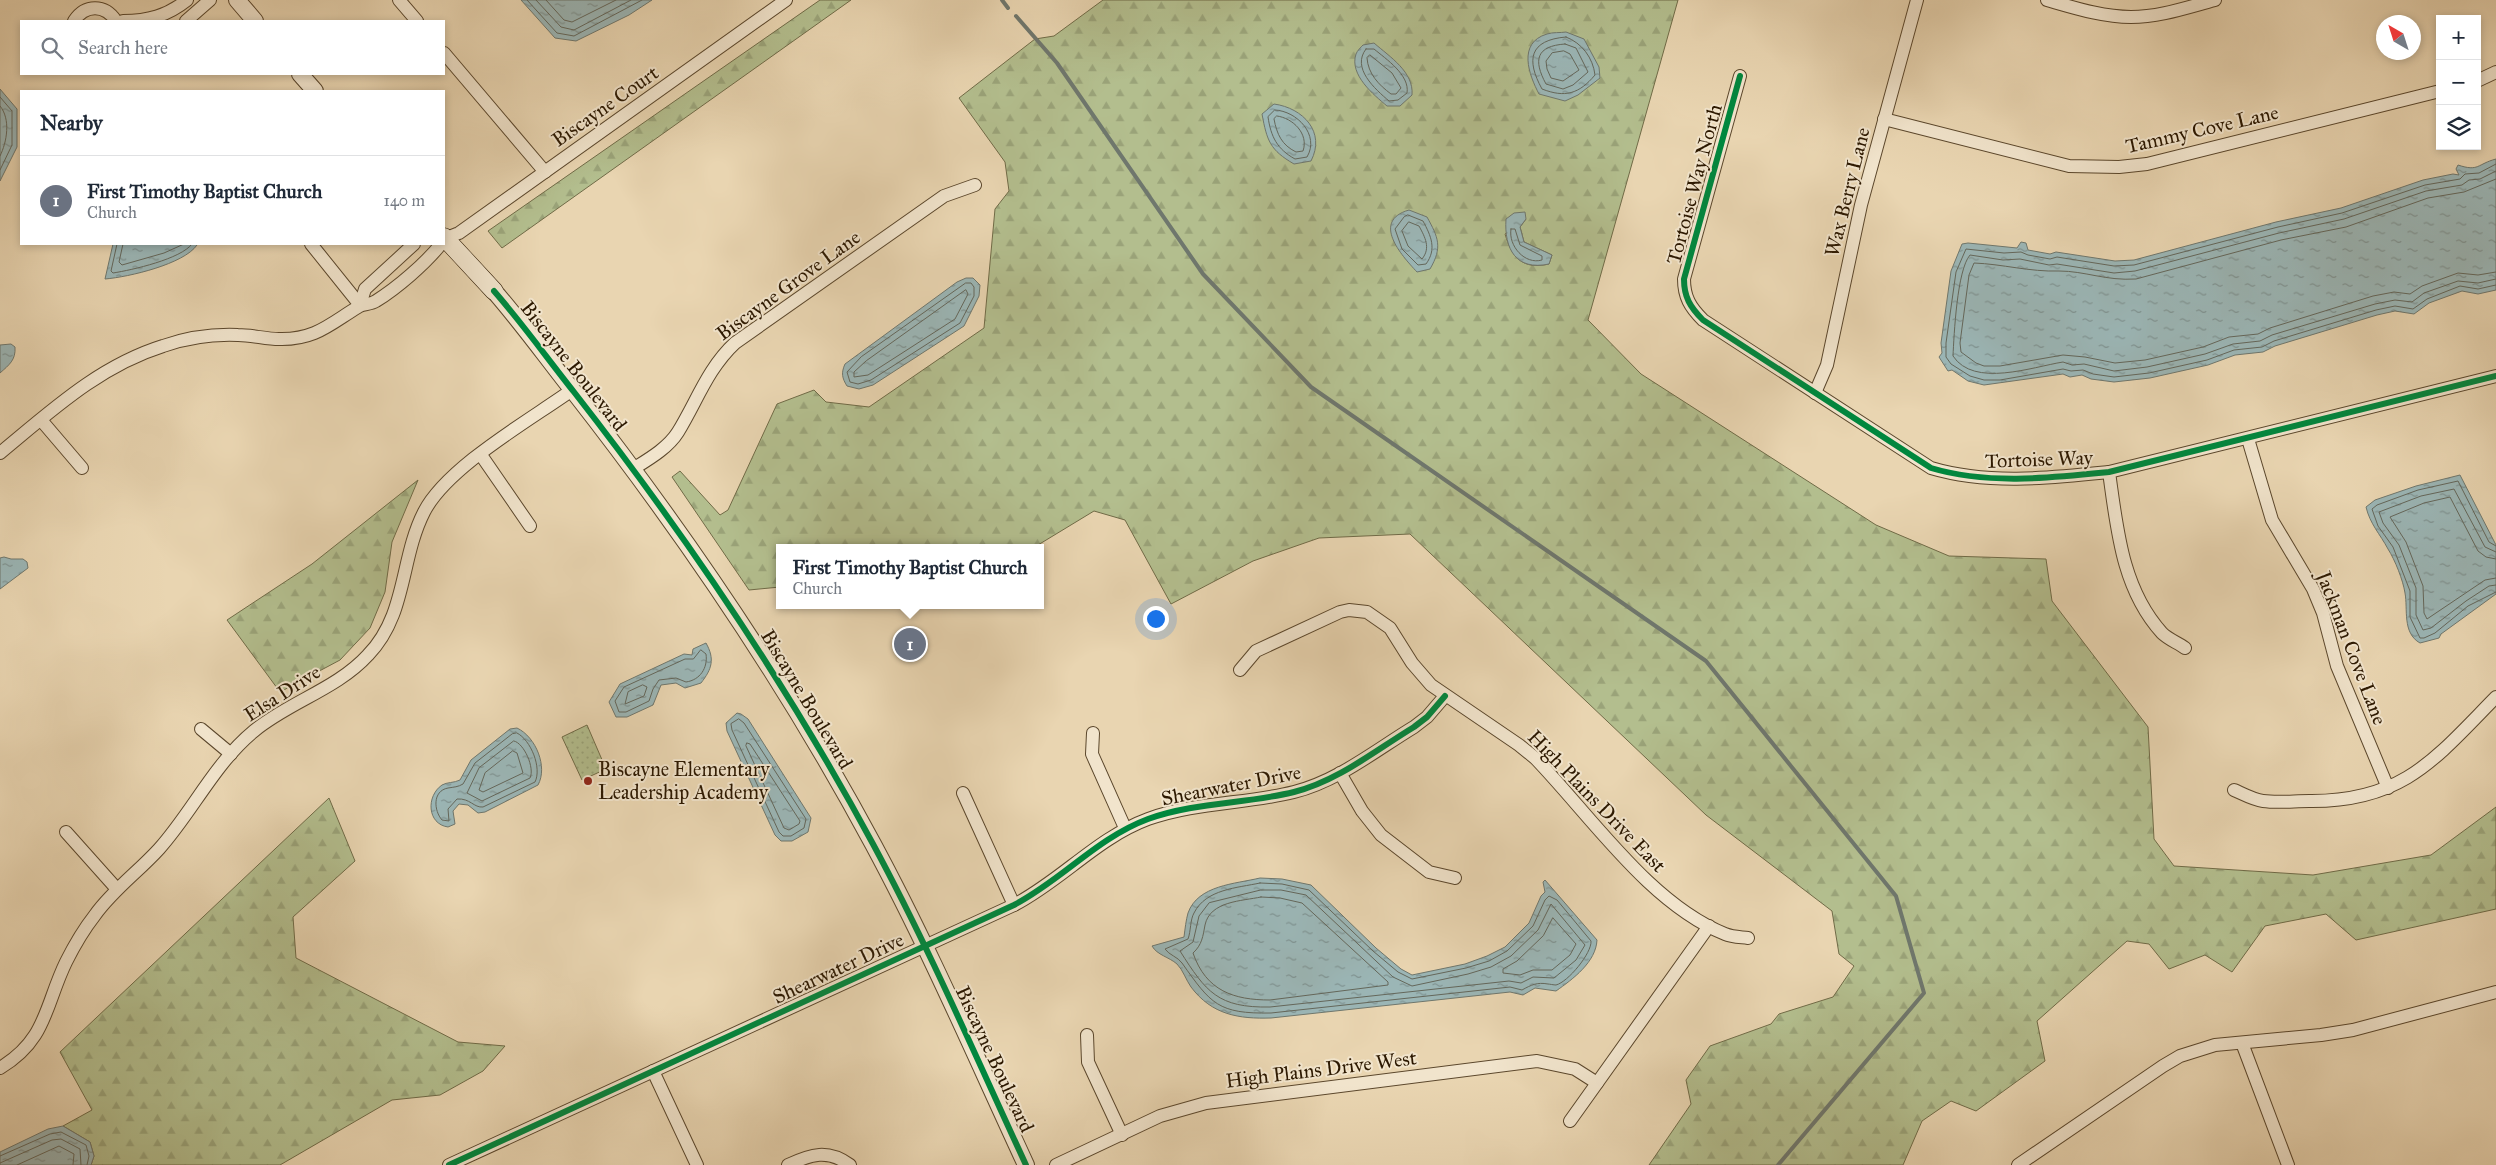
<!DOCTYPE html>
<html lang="en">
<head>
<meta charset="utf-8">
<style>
  :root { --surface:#fff; --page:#f2f2f3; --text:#1f2937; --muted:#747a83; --line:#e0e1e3; --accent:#d93025 }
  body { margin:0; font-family:"IM FELL Great Primer",serif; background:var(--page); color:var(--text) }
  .controls { position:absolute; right:15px; top:15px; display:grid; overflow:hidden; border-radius:0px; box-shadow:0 2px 8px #0003 }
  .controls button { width:45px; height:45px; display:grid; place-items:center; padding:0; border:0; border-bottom:1px solid var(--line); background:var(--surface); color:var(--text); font:25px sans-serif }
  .compass { position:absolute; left:2376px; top:15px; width:45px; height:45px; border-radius:50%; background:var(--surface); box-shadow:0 2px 8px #0003; rotate:321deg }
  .you { position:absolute; left:1155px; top:618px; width:18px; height:18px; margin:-12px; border:4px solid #fff; border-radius:50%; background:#1a73e8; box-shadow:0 0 0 8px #1a73e833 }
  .badge { display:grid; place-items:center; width:32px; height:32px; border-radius:50%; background:var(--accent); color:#fff; font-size:16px; font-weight:700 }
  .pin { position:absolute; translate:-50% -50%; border:2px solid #fff; box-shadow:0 1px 5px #0006 }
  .popup { position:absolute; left:776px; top:544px; width:268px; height:65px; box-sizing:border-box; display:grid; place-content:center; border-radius:0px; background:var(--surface); filter:drop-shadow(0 1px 4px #0005); font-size:16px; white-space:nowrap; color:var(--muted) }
  .popup b { font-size:19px; color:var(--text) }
  .popup::after { content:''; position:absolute; left:50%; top:100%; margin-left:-10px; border:10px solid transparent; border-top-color:var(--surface) }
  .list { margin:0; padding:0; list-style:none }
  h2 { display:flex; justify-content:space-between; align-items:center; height:65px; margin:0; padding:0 20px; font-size:21px }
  h2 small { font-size:16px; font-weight:400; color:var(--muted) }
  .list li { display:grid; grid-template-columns:32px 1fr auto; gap:15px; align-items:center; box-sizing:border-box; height:90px; padding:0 20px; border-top:1px solid var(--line) }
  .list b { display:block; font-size:19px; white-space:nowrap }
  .list p { margin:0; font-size:16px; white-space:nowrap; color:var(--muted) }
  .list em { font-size:16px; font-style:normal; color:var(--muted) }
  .icon { flex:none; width:28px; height:28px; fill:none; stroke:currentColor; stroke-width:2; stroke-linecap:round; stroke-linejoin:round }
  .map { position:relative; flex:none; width:2496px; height:1165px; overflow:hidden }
  .search { position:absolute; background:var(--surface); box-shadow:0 2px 8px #0003; left:20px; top:20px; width:425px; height:55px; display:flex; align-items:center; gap:12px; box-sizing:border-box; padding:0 18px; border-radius:0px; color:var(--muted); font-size:19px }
  .panel { position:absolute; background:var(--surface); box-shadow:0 2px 8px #0003; left:20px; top:90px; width:425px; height:155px; border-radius:0px }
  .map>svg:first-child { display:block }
  .forest { fill:url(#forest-firs); stroke:#706b47; fill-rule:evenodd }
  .park { fill:url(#park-dots); stroke:#706b47 }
  .water { fill:url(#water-ripples); stroke:#6f776d }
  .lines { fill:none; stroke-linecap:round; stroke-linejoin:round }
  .shore { stroke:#64675b; stroke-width:1 }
  .stream { stroke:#6f776d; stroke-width:4 }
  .minor-casing { stroke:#5b472c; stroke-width:14 }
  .tertiary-casing { stroke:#5b472c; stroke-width:18 }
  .secondary-casing { stroke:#2c1800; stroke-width:19 }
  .minor { stroke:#f1e4cc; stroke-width:12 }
  .tertiary { stroke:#f1e4cc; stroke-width:16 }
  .secondary { stroke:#f1e4cc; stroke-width:18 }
  .cycleway-casing { stroke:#f1e4cc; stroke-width:9 }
  .cycleway { stroke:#00873e; stroke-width:6 }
  .poi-dot { fill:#8f2418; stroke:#f1e4cc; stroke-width:2 }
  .labels { text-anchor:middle; stroke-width:4; stroke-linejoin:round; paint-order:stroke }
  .street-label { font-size:20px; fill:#2c1800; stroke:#f1e4cc }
  .poi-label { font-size:20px; fill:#2c1800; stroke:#f1e4cc; text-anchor:start }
</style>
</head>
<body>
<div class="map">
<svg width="2496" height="1165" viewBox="0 0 2496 1165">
  <defs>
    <pattern id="forest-firs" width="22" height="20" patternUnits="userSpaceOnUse" patternTransform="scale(1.25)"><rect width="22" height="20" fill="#b3be8e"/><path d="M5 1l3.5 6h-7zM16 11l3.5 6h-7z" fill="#9aa379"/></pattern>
    <pattern id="park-dots" width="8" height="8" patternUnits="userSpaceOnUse" patternTransform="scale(1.25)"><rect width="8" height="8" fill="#b3be8e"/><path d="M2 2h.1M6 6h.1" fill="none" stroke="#9aa379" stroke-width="1.8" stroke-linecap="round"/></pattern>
    <pattern id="water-ripples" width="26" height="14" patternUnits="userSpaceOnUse" patternTransform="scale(1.25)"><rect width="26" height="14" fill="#9bb6b6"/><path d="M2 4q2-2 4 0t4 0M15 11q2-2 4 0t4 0" fill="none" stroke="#7f9392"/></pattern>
  </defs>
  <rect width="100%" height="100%" fill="#e9d5b1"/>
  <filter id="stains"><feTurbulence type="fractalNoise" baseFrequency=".004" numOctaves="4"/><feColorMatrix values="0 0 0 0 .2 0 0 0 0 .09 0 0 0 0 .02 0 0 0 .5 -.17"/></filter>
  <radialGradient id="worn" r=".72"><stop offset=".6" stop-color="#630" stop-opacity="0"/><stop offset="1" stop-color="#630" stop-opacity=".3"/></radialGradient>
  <g class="forest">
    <polygon points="820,0 851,0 502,248 488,231"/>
    <path d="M1103,0H1678L1588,320L1641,374L1876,525L1949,556L2046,559L2052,601L2148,727L2154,839L2174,866L2313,875L2431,855L2496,807V909L2356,940L2326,914L2265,926L2232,972L2205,955L2169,969L2149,944L2127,941L2037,1021L2045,1061L1976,1111L1951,1101L1922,1121L1903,1165H1649L1691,1104L1686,1080L1710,1046L1771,1024L1779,1014L1833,997L1854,966L1839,954L1832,911L1706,815L1410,534L1319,538L1253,561L1171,604L1125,520L1094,511L1033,548H780V587L749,590L672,477L680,471L720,515L728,510L777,404L814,390L826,402L869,407L984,328L995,209L1009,191L1005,162L959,98L1035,39L1054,36ZM1526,219L1520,227L1524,242L1552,255L1549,264C1523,270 1512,258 1505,234Z"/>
    <polygon points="418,480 392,542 385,592 370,628 340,660 280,692 227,620 312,564"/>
    <polygon points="329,798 355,861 293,917 296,958 458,1042 505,1046 483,1071 440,1095 392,1100 280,1165 91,1165 94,1156 90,1142 63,1126 92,1110 60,1052"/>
  </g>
  <polygon class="park" points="587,725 606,769 582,780 562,737"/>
  <g class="water">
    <polygon points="521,0 652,0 629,15 576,41 555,38"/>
    <path d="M1566,32L1584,39L1599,67L1600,78L1578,95L1565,101L1539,94C1529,75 1517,43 1547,34C1553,32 1560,33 1566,32Z"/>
    <path d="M1374,43C1390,57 1414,72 1412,95L1400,106H1387C1374,95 1349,75 1356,54C1357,51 1361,47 1363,45Z"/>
    <polygon points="0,89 17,109 17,147 0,181"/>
    <path d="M1274,104C1303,108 1326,132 1311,161L1294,164C1270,150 1267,141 1262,114Z"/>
    <path d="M2496,159V290L2478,294L2462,291L2429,303L2414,314L2395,311L2377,315L2275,346L2263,352L2235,355L2208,365L2150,378L2114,382L2091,379L2082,375L2070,377L2063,374L1984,385L1968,381L1952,370L1948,371L1939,357L1942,353L1941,343L1951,271L1962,244L1968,243L2017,248L2021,242L2026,243L2028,250L2050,254L2056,252L2115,261L2134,260L2276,222L2341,208L2423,180L2453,174L2459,175L2456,169L2458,165C2479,172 2477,164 2496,159Z"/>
    <path d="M1409,210L1427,217C1438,237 1443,247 1430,269L1417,272C1401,255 1371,221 1409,210Z"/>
    <path d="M1525,212L1526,219L1520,227L1524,242L1552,255L1549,264C1516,271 1504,249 1506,219L1514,213Z"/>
    <path d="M113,244H197V245C184,264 129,277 105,279Z"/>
    <path d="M966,278H973L980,285L979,296L964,326L873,385L859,389L847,386C842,378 841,373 845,364L957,282Z"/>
    <path d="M11,344L15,347C16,360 9,365 0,373V345Z"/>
    <path d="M2460,475L2496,545V594L2441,634L2439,638L2420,643C2402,633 2408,609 2405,593C2403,580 2395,560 2388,549C2380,534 2370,524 2366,507L2375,500L2416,486Z"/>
    <polygon points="4,557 11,559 23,559 27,562 28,568 0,589 0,558"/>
    <path d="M706,643C715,659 712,669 701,683L685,688L676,683L661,685L653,705L627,717H616L609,702L620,684L684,654L692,655L693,649Z"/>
    <polygon points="737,713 741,714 748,719 811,818 808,832 792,841 781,841 775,835 727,731 726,723"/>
    <path d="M517,728C536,737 548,767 538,785L485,812L478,813L468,805L459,804L453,811L455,824L448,827C427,824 426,796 442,785C447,782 454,783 460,780L471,760L510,729Z"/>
    <path d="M1260,878L1282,879L1311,885L1376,948L1401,969L1412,975L1465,964L1487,956L1505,947L1529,923L1541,896L1545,892L1543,882L1545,880L1597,940C1596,962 1573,979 1556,991L1535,988L1523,995L1510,992L1271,1018C1239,1019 1212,1015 1191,987C1186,980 1183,970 1177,964C1169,957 1157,955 1152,946L1184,937C1185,929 1186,920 1188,913C1198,885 1235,884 1260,878Z"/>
    <polygon points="63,1126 90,1142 94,1156 91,1165 0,1165 0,1152 48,1129"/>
  </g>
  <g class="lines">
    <g class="shore">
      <polyline points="527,0 557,33 574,36 642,0"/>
      <polyline points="536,0 561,27 574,30 631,0"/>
      <polyline points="546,0 564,20 572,22 616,0"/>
      <path d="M1566,37C1582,43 1593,58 1595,75C1579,94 1565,98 1542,89C1526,60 1529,40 1566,37Z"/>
      <path d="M1565,44L1576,48L1588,72L1573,85L1563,89L1546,84C1533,60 1536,46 1565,44Z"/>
      <path d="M1366,49H1374C1386,59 1410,75 1407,93L1398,100L1389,101C1375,89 1351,68 1366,49Z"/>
      <polygon points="1564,51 1570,54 1579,70 1563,81 1551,78 1547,69 1546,61 1552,53"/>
      <path d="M1370,55L1392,73L1401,88L1396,94H1391C1379,85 1368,74 1367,58Z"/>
      <polyline points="0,97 12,111 12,145 0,170"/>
      <path d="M0,106C11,119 7,142 0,156"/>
      <path d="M1275,110C1297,111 1320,135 1307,157L1295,159C1277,149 1271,137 1268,117Z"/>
      <path d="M1277,116C1293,118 1309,134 1303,151L1296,152C1282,145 1277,135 1274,119Z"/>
      <polyline points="2496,164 2479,173 2465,174 2460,179 2425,185 2342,213 2278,227 2134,265 2114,266 2057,257 2050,259 2028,255 2021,252 2004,253 1966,249 1956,272 1946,343 1946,357 1951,364 1970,376 1984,380 2000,380 2063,369 2071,371 2083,370 2093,374 2114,377 2149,373 2207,360 2234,350 2262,347 2274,341 2376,310 2395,306 2413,309 2427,299 2460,286 2478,289 2496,285"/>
      <path d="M2496,171L2480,179L2469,180L2462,185L2426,191L2344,219L2279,233L2135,271L2114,273L2057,264L2049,265L2020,259L2003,260L1970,255C1957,270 1954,335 1953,356C1974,388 2032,367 2063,362L2072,365L2084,364L2114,371L2147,367L2205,354L2233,344L2260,341L2272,335L2375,304L2395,300L2412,302L2424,293L2458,281L2478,283L2496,279"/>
      <path d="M2496,179L2464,192L2428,198L2346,227L2281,240L2136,279C2106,281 2085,271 2059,271C2030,272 2002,264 1974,263L1969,275L1960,343L1961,352L1976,363L1984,366H2000L2063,355L2085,357L2115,363L2145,360L2203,347L2229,337L2258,334L2270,328L2373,296L2394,292L2410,294L2422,286L2458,273L2478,275L2496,272"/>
      <path d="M1408,215L1423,221C1431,236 1437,249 1426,264L1418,265L1402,249L1395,229L1404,217Z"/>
      <path d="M1409,222L1419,226C1425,237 1431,248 1422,259L1408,246L1402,231Z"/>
      <path d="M1511,229H1515L1520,245L1542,256V260C1525,265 1508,246 1511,229Z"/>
      <path d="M117,244L111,271L113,273C132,270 181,259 192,244"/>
      <polyline points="123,244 119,262 122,265 164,253 184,244"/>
      <polygon points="966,283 971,283 974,287 974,296 960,323 871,380 858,384 850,382 847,372 861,357"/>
      <polygon points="966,290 968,294 955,319 868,375 854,377 854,372 866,361"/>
      <polyline points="2496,546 2489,542 2458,481 2418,490 2377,505 2372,509 2378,526 2393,547 2410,591 2410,617 2420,638 2424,638 2435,633 2468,606 2496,592"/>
      <polyline points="2496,552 2485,547 2454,489 2421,496 2379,512 2383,523 2399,545 2416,588 2416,615 2423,630 2431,628 2466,601 2489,586 2496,585"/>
      <polyline points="2496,559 2486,557 2478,551 2450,497 2424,503 2390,517 2406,542 2423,586 2424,613 2427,619 2485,580 2496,578"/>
      <path d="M701,650L706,654C708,668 700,680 686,682L676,678L659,680L653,689L649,701L626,712H619L615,701L624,687L685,659H693Z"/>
      <polygon points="643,685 647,687 644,696 625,704 628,692"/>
      <polygon points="739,719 744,723 806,819 804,828 791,836 783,836 779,832 732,730 731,724"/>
      <path d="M517,733C531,740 542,768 535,782L483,807C474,808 470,798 457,799L448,809L449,821L442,820C434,811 432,791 448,788C454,787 458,787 463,784L475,763L512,734Z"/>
      <path d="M514,741C524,743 535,768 530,778L482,801L467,793L479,768Z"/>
      <polygon points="747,743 750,744 800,821 799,824 789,830 784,828 746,746"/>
      <polygon points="513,751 517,753 523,773 483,792 479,790 485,773"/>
      <path d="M1260,883L1282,884L1309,890L1373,951L1398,972L1412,979L1466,968L1489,961L1507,951L1533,926L1545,900L1549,896L1557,900L1591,941C1592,953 1568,982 1556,985C1554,985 1549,984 1548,984C1537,982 1531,985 1522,990L1510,987L1271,1013C1218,1014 1211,1004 1182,963C1178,957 1169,955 1165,949L1188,939C1191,931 1190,920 1194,913C1206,889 1237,888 1260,883Z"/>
      <path d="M1261,890H1281L1306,895L1393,977L1412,986L1468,974L1491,967L1511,956L1538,930L1551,904L1585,945L1576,960L1554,978L1533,977L1521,983L1509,981L1270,1007C1218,1008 1206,992 1180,951L1193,942L1199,916L1209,903Z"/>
      <path d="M1261,897L1280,898L1302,903L1388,982V985L1270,1000C1234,1000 1206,991 1193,953C1202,945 1203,936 1205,925C1210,901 1242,901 1261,897Z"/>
      <polygon points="1553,918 1576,944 1570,955 1552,970 1533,970 1520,975 1503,973 1503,969 1517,961 1543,936"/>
      <polyline points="0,1156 50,1134 61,1132 86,1145 89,1156 87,1165"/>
      <polyline points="0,1163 52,1140 61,1139 80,1149 81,1165"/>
      <polyline points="17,1165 59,1146 74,1154 73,1165"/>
    </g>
    <g class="stream">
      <polyline points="1002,0 1008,8"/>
      <polyline points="1016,16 1057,63 1203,274 1311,387 1706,661 1896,896 1924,993 1778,1165"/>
    </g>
    <defs>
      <g id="minor">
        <polyline points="399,0 417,21"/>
        <path d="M2047,0C2075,8 2103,17 2131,17C2160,17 2188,7 2215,0"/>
        <path d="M74,21C85,4 105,4 116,21"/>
        <path d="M123,21C148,21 167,16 187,0"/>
        <polyline points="186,21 210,0"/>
        <polyline points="444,53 545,172"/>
        <path d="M1740,76L1684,279C1684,297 1690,307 1703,320L1931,468C1988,485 2050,478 2109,472L2496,376"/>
        <polyline points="2477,81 2496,72"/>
        <polyline points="1884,119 2069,166 2119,167 2147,164 2440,91"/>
        <polyline points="444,239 459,233 786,0"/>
        <polyline points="311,244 360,305"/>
        <polyline points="360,305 365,289 414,244"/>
        <polyline points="1815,393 1827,365 1861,205 1917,0"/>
        <polyline points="41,420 82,468"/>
        <polyline points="2248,439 2272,520 2313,589 2323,613 2337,666 2388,788"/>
        <path d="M0,453C51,411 99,366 163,346C186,338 214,334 238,335C252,335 266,339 279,339C315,340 330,324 358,307C363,303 370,305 376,301C397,288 425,264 441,244"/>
        <polyline points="481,455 530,526"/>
        <path d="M633,469C649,459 668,448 678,432C697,401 708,368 735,343L944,196L975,185"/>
        <path d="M2109,472C2117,529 2122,589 2162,633C2168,639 2178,643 2185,648"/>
        <path d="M1240,670L1256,651L1340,612L1349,610L1367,612L1390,628L1412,663L1431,685L1519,745L1535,758C1591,816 1650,904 1725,934C1732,937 1740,937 1748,938"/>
        <polyline points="201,729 231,754"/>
        <polyline points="1093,733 1092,754 1125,828"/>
        <polyline points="1340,773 1362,811 1381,835 1429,872 1455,878"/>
        <path d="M2234,790C2243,794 2254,800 2263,801C2278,803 2294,801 2309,801C2403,802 2435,759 2496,697"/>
        <polyline points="963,793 1014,905"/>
        <polyline points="66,832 116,888"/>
        <polyline points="1087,1035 1088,1062 1122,1135"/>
        <polyline points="2242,1043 2288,1165"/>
        <path d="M0,1068C47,1040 45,1005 66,962C74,946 84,929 95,915C113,890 138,872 159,849C193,811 214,764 254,731C289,702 337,689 368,655C407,615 400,559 424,512C447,467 530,420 572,390"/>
        <polyline points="653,1071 697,1165"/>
        <polyline points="1570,1121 1709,926"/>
        <path d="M449,1165L1014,905C1062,880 1097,838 1148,819C1195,802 1246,804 1294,792C1338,781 1376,750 1414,727L1427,717L1445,696"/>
        <path d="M788,1165C811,1154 828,1149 850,1165"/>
        <polyline points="1056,1165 1160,1116 1206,1103 1537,1061 1575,1069 1597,1083"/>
        <polyline points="2018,1165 2163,1066 2180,1056 2215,1045 2321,1035 2353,1030 2496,992"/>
      </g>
      <g id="tertiary">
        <polyline points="237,0 255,21"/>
        <polyline points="300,74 315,91"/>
        <path d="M494,291C522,323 547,358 574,392C685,534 787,684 873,844C929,948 976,1057 1026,1165"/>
      </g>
      <polyline id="secondary" points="444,237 494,291"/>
    </defs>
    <use href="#minor" class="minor-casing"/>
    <use href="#tertiary" class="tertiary-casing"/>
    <use href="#secondary" class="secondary-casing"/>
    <use href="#minor" class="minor"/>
    <use href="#tertiary" class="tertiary"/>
    <use href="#secondary" class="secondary"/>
    <defs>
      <g id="cycleway">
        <path d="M1740,76L1684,279C1684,297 1690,307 1703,320L1931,468C1988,485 2050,478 2109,472L2496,376"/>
        <path d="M494,291C522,323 547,358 574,392C685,534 787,684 873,844C929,948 976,1057 1026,1165"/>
        <path d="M449,1165L1014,905C1062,880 1097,838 1148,819C1195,802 1246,804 1294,792C1338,781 1376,750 1414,727L1427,717L1445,696"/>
      </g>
    </defs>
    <use href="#cycleway" class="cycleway-casing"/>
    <use href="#cycleway" class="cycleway"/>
  </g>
  <circle class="poi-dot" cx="588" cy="781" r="5"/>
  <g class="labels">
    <g class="street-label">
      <text transform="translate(605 106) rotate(-35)" y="7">Biscayne Court</text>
      <text transform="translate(2202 129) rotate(-13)" y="7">Tammy Cove Lane</text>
      <text transform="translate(1694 184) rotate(-75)" y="7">Tortoise Way North</text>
      <text transform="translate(1847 192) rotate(-76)" y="7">Wax Berry Lane</text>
      <text transform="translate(788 285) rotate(-36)" y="7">Biscayne Grove Lane</text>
      <text transform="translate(574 366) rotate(52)" y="7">Biscayne Boulevard</text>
      <text transform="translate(2039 459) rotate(-2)" y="7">Tortoise Way</text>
      <text transform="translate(2352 648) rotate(69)" y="7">Jackman Cove Lane</text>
      <text transform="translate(282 693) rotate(-33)" y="7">Elsa Drive</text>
      <text transform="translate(807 699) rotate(59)" y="7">Biscayne Boulevard</text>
      <text transform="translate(1231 785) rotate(-11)" y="7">Shearwater Drive</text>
      <text transform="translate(1597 801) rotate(46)" y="7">High Plains Drive East</text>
      <text transform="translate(838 968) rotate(-25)" y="7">Shearwater Drive</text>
      <text transform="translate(995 1059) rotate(65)" y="7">Biscayne Boulevard</text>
      <text transform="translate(1321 1069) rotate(-7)" y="7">High Plains Drive West</text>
    </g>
    <g class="poi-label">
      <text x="598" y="776">Biscayne Elementary<tspan x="598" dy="23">Leadership Academy</tspan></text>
    </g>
  </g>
  <rect width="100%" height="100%" filter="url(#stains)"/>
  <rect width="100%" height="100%" fill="url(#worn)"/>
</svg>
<div class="controls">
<button>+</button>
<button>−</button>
<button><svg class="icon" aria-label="layers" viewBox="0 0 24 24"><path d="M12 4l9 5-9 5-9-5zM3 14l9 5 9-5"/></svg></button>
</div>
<svg class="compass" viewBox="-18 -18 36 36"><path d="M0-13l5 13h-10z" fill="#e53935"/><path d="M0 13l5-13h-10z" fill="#747a83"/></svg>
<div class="you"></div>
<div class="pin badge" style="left:910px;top:644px;background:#6b7280">1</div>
<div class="popup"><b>First Timothy Baptist Church</b>Church</div>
<div class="search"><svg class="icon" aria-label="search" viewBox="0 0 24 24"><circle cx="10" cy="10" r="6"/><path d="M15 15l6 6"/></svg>Search here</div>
<section class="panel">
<h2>Nearby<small></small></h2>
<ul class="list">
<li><span class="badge" style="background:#6b7280">1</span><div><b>First Timothy Baptist Church</b><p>Church</p></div><em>140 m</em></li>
</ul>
</section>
</div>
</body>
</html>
